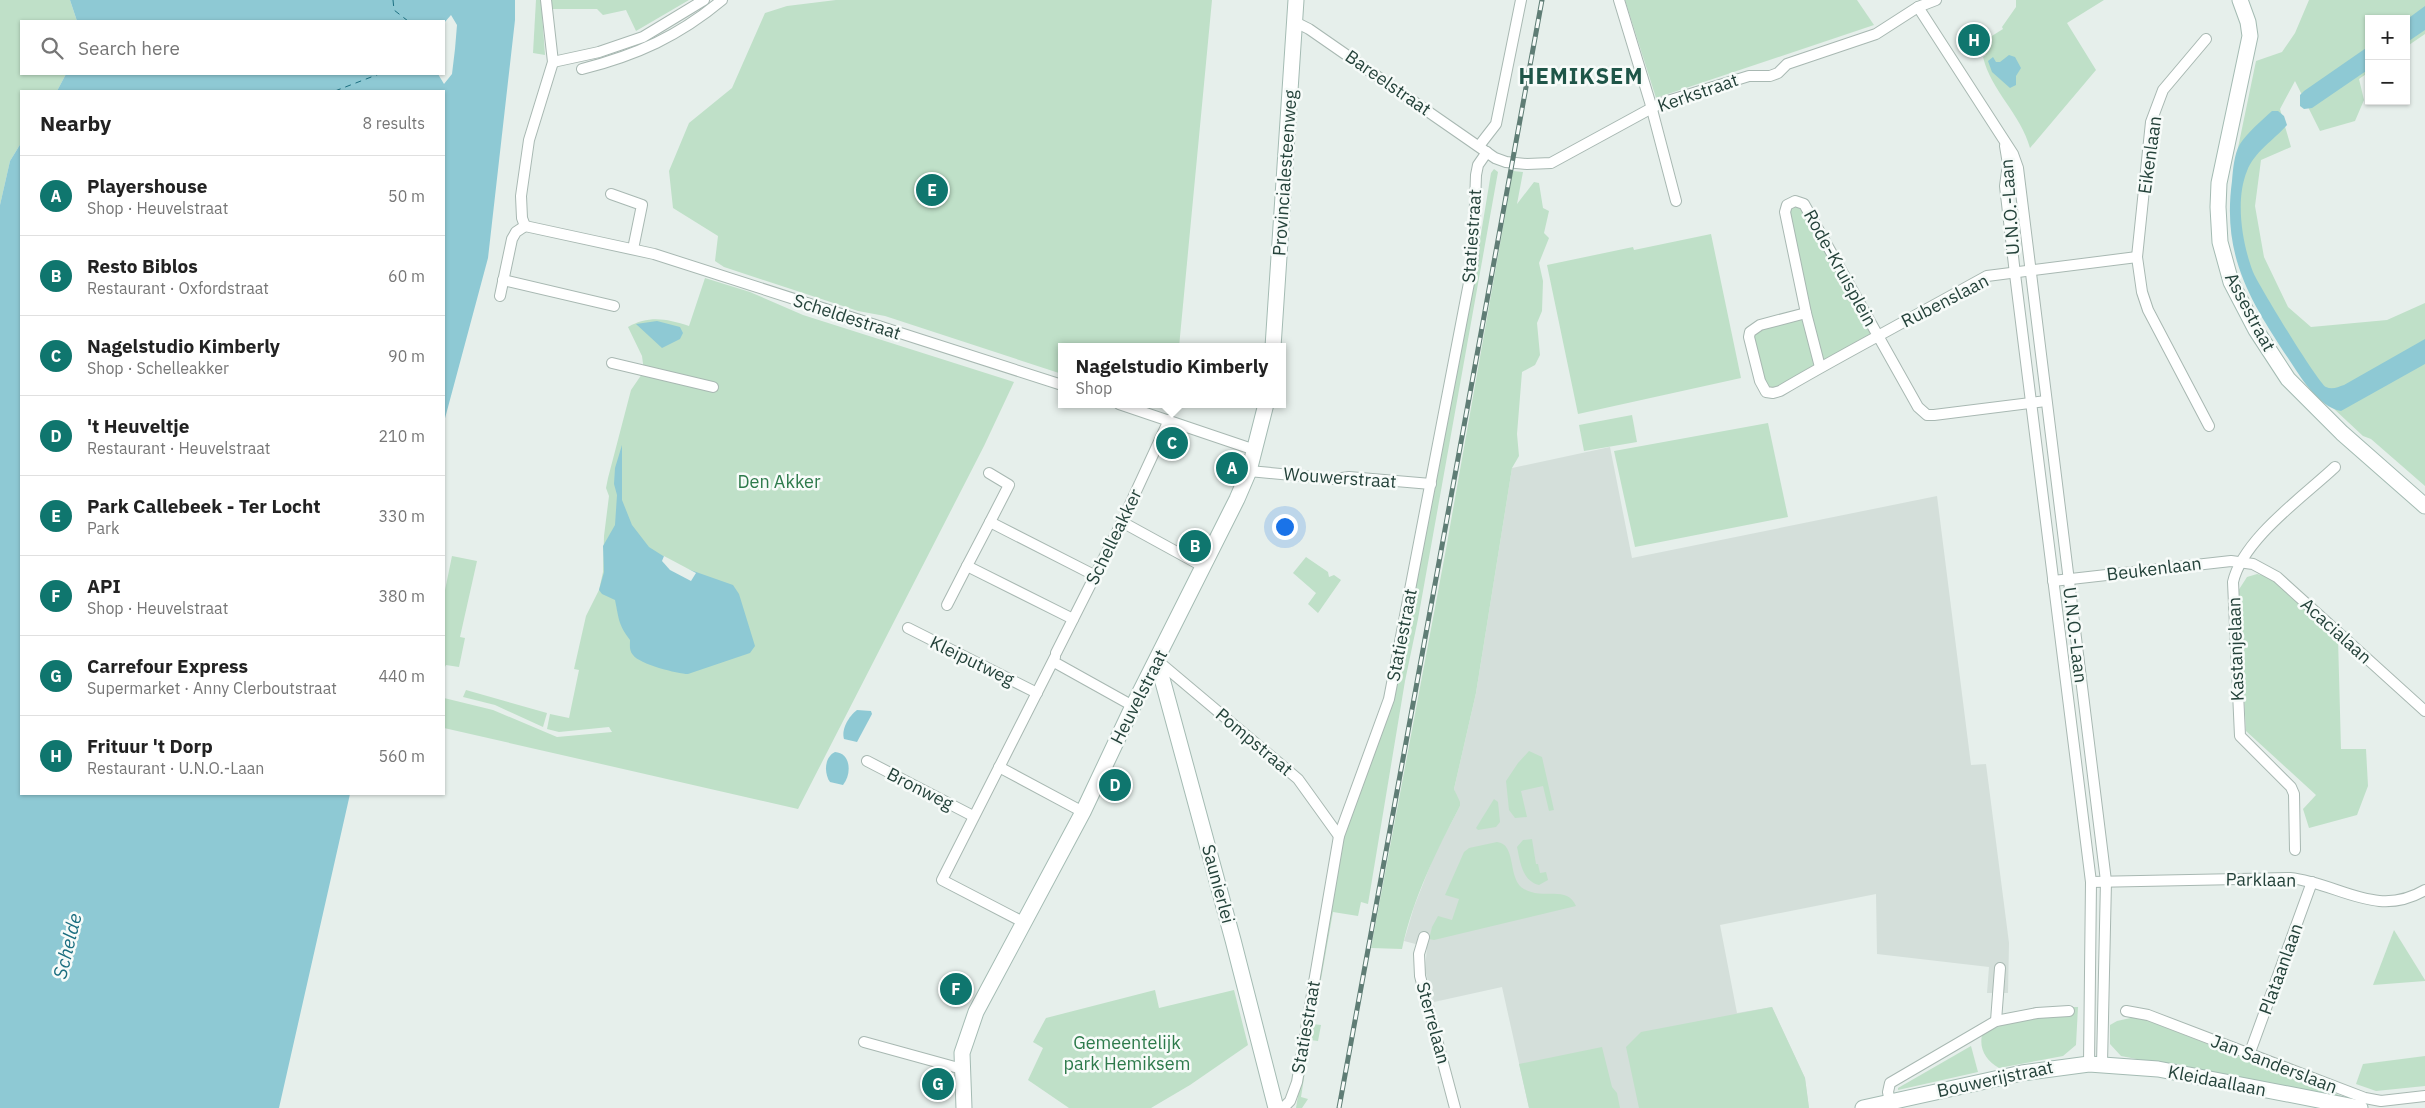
<!DOCTYPE html>
<html lang="en">
<head>
<meta charset="utf-8">
<style>
  :root { --surface:#fff; --page:#f6f6f6; --text:#222; --muted:#767676; --line:#e0e0e0; --accent:#0f766e }
  body { margin:0; font-family:"IBM Plex Sans",sans-serif; background:var(--page); color:var(--text) }
  .controls { position:absolute; right:15px; top:15px; display:grid; overflow:hidden; border-radius:0px; box-shadow:0 1px 4px #0004 }
  .controls button { width:45px; height:45px; display:grid; place-items:center; padding:0; border:0; border-bottom:1px solid var(--line); background:var(--surface); color:var(--text); font:25px sans-serif }
  .you { position:absolute; left:1284px; top:526px; width:18px; height:18px; margin:-12px; border:4px solid #fff; border-radius:50%; background:#1a73e8; box-shadow:0 0 0 8px #1a73e833 }
  .badge { display:grid; place-items:center; width:32px; height:32px; border-radius:50%; background:var(--accent); color:#fff; font-size:16px; font-weight:700 }
  .pin { position:absolute; translate:-50% -50%; border:2px solid #fff; box-shadow:0 1px 5px #0006 }
  .popup { position:absolute; left:1058px; top:343px; width:228px; height:65px; box-sizing:border-box; display:grid; place-content:center; border-radius:0px; background:var(--surface); filter:drop-shadow(0 1px 4px #0005); font-size:16px; white-space:nowrap; color:var(--muted) }
  .popup b { font-size:19px; color:var(--text) }
  .popup::after { content:''; position:absolute; left:50%; top:100%; margin-left:-10px; border:10px solid transparent; border-top-color:var(--surface) }
  .list { margin:0; padding:0; list-style:none }
  h2 { display:flex; justify-content:space-between; align-items:center; height:65px; margin:0; padding:0 20px; font-size:21px }
  h2 small { font-size:16px; font-weight:400; color:var(--muted) }
  .list li { display:grid; grid-template-columns:32px 1fr auto; gap:15px; align-items:center; box-sizing:border-box; height:80px; padding:0 20px; border-top:1px solid var(--line) }
  .list b { display:block; font-size:19px; white-space:nowrap }
  .list p { margin:0; font-size:16px; white-space:nowrap; color:var(--muted) }
  .list em { font-size:16px; font-style:normal; color:var(--muted) }
  .icon { flex:none; width:28px; height:28px; fill:none; stroke:currentColor; stroke-width:2; stroke-linecap:round; stroke-linejoin:round }
  .map { position:relative; flex:none; width:2425px; height:1108px; overflow:hidden }
  .search { position:absolute; background:var(--surface); box-shadow:0 1px 4px #0004; left:20px; top:20px; width:425px; height:55px; display:flex; align-items:center; gap:12px; box-sizing:border-box; padding:0 18px; border-radius:0px; color:var(--muted); font-size:19px }
  .panel { position:absolute; background:var(--surface); box-shadow:0 1px 4px #0004; left:20px; top:90px; width:425px; height:705px; border-radius:0px }
  .map>svg:first-child { display:block }
  .built { fill:#d4dfda }
  .green { fill:#bfe0c8 }
  .water { fill:#8ec9d4 }
  .pier { fill:#e6efeb }
  .lines { fill:none; stroke-linecap:round; stroke-linejoin:round }
  .ferry { stroke:#1c6f80; stroke-width:1; stroke-dasharray:6 5; stroke-linecap:butt }
  .street-casing { stroke:#a8b8b2; stroke-width:12 }
  .secondary-casing { stroke:#a4bbb3; stroke-width:17 }
  .street { stroke:#fff; stroke-width:10 }
  .secondary { stroke:#fff; stroke-width:15 }
  .rail-casing { stroke:#5f7d75; stroke-width:5 }
  .rail { stroke:#f7fbf9; stroke-width:3; stroke-dasharray:9; stroke-linecap:butt }
  .labels { text-anchor:middle; stroke-width:5; stroke-linejoin:round; paint-order:stroke }
  .street-label { font-size:18px; fill:#24423a; stroke:#f7fbf9 }
  .park-label { font-size:18px; fill:#2d7a4b; stroke:#f7fbf9 }
  .water-label { font-size:19px; font-style:italic; fill:#1c6f80; stroke:#f7fbf9 }
  .district-label { font-size:22px; font-weight:bold; letter-spacing:1px; fill:#1f5548; stroke:#f7fbf9 }
</style>
</head>
<body>
<div class="map">
<svg width="2425" height="1108" viewBox="0 0 2425 1108">
  <rect width="100%" height="100%" fill="#e6efeb"/>
  <polygon class="built" points="1610,447 1632,558 1937,496 1971,765 1986,764 2009,943 2008,993 1987,993 1989,967 1877,954 1876,894 1720,925 1737,1013 1772,1007 1805,1078 1809,1108 1529,1108 1502,987 1434,1002 1425,970 1427,947 1404,941 1414,907 1434,856 1460,806 1454,789 1476,693 1512,468"/>
  <g class="green">
    <polygon points="0,0 70,0 77,21 21,21 21,74 66,74 57,91 21,91 21,143 10,161 0,205"/>
    <polygon points="536,0 541,0 545,55 533,53"/>
    <polygon points="550,0 689,0 636,31 626,10 603,15 597,9 549,9"/>
    <polygon points="836,0 1212,0 1179,347 1062,347 1062,374 885,316 858,311 724,267 715,261 718,236 673,208 669,171 689,123 732,88 765,13 787,6"/>
    <polygon points="1625,0 1857,0 1874,25 1656,98"/>
    <path d="M2016,0H2104L2067,23L2096,70L2030,148C2021,114 1991,91 1983,57L1986,55L1979,44L2003,29L2002,27L2016,7Z"/>
    <polygon points="2309,0 2425,0 2425,34 2406,47 2406,19 2369,19 2369,72 2359,79 2364,100 2355,121 2320,131 2295,81 2280,109 2291,147 2261,160 2255,206 2264,257 2288,307 2311,327 2387,320 2425,303 2425,486 2371,439 2363,436 2318,394 2240,266 2234,167 2256,61 2282,52 2295,33"/>
    <polygon points="1494,169 1498,172 1418,619 1405,681 1368,904 1361,902 1358,916 1333,912 1313,1024 1321,1025 1318,1041 1310,1040 1301,1097 1308,1099 1302,1108 1296,1108 1324,937 1343,839 1390,703 1476,264 1491,173"/>
    <path d="M1513,171L1523,172L1517,204L1534,182L1539,183L1543,208L1549,211L1544,233L1549,238L1539,263L1543,281L1542,311L1537,323L1540,355L1535,365L1522,372L1517,434L1519,456L1512,468L1476,693L1454,789L1460,802V806C1436,852 1413,898 1402,949L1371,948L1446,549Z"/>
    <polygon points="1800,202 1878,336 1820,367 1766,392 1750,332 1806,313 1785,212"/>
    <polygon points="1711,234 1741,378 1578,414 1547,265 1633,247 1634,250"/>
    <path d="M705,278L750,292L803,315L1014,382L984,446L798,809L444,728V698L493,710L557,737L612,732L609,727L559,732L547,729L550,714L569,718L579,670L574,669L586,616L599,590L603,572L604,536L609,496L606,488L608,478L631,390L644,371L642,356L628,327C649,315 667,319 689,326Z"/>
    <polygon points="1632,415 1637,442 1584,451 1579,425"/>
    <polygon points="1768,423 1788,517 1635,547 1614,451"/>
    <polygon points="452,556 477,561 460,637 465,638 459,667 446,665 444,669 444,595"/>
    <polygon points="1306,557 1328,572 1329,577 1334,575 1341,580 1318,613 1308,604 1316,593 1293,573"/>
    <polygon points="2257,574 2269,577 2338,638 2341,749 2366,749 2368,786 2357,815 2309,828 2303,809 2316,795 2246,731 2238,591 2247,577"/>
    <polygon points="466,690 547,713 543,727 495,705 463,697"/>
    <polygon points="1529,751 1542,757 1554,810 1549,811 1543,786 1521,791 1527,817 1515,818 1509,810 1506,781 1518,763"/>
    <polygon points="1494,799 1498,802 1500,822 1496,827 1478,830 1476,828"/>
    <path d="M1532,839L1536,864H1538L1540,873L1546,872L1548,880L1539,885C1522,881 1520,861 1517,847L1523,840Z"/>
    <path d="M1497,842C1516,844 1508,875 1521,887C1540,902 1567,884 1576,906L1434,940L1429,939L1432,927L1438,916L1452,920L1459,899L1445,895L1464,852L1469,848Z"/>
    <polygon points="2394,930 2425,980 2425,981 2373,985"/>
    <polygon points="1155,990 1159,1008 1234,990 1248,1045 1190,1085 1151,1108 1069,1108 1028,1080 1043,1048 1033,1042 1046,1018"/>
    <polygon points="1772,1007 1805,1078 1809,1108 1639,1108 1626,1047 1641,1032"/>
    <path d="M2073,1007H2078L2076,1045L2063,1056L1999,1068C1986,1061 1979,1049 1982,1035C2009,1018 2040,1017 2072,1012Z"/>
    <polygon points="2135,1017 2141,1018 2347,1098 2384,1107 2121,1056 2110,1044 2110,1025 2117,1021"/>
    <polygon points="1971,1046 1978,1072 1898,1090 1898,1088"/>
    <polygon points="1602,1047 1612,1087 1617,1093 1620,1108 1529,1108 1519,1064"/>
    <polygon points="2425,1056 2425,1086 2376,1091 2356,1084 2363,1064"/>
  </g>
  <g class="water">
    <polygon points="70,0 515,0 515,20 488,258 444,422 444,91 57,91 66,74 444,74 444,21 77,21"/>
    <polygon points="2425,6 2425,30 2406,43 2406,20"/>
    <polygon points="2369,46 2369,69 2312,108 2304,109 2300,106 2300,95 2304,91"/>
    <polygon points="2009,55 2015,57 2021,68 2016,76 2016,85 2010,88 1992,72 1988,61 1993,57 1996,62 2000,62"/>
    <path d="M2272,111H2278L2284,116L2287,125C2274,140 2254,152 2247,171C2235,200 2242,243 2253,272C2258,284 2318,383 2326,387C2332,390 2338,387 2344,385L2425,339V364L2341,411C2318,407 2300,376 2288,358C2249,299 2222,255 2232,181C2233,170 2234,154 2240,144C2248,132 2261,121 2272,111Z"/>
    <polygon points="21,143 21,794 350,794 279,1108 0,1108 0,205 10,161"/>
    <polygon points="657,321 680,327 683,333 680,339 662,348 636,324"/>
    <path d="M622,445V500L632,525L649,547L679,566L733,585L739,594L755,646L750,653L688,674C678,674 639,664 633,655C629,650 630,646 630,640C618,624 619,619 615,600L602,594L599,590L604,572L603,546L615,525L617,495L614,484L615,468Z"/>
    <path d="M857,710L871,711L872,714L857,742L844,739C841,729 849,716 857,710Z"/>
    <path d="M835,752C851,753 852,774 843,785L830,782C824,774 824,757 835,752Z"/>
  </g>
  <g class="pier">
    <polygon points="451,15 457,25 455,49 452,74 444,84 438,74 444,74 444,23"/>
    <polygon points="664,556 696,573 691,581 670,570 662,561"/>
  </g>
  <g class="lines">
    <g class="ferry">
      <polyline points="393,0 394,10 408,21"/>
      <polyline points="335,91 379,74"/>
    </g>
    <defs>
      <g id="street">
        <polyline points="1619,0 1650,102 1676,201"/>
        <polyline points="1918,7 2013,154 2018,168 2106,881 2102,1064"/>
        <polyline points="1295,22 1309,29 1495,158 1506,162 1527,164 1551,163 1661,103 1749,76 1770,76 1778,73 1787,64 1876,34 1918,7 1936,0"/>
        <polyline points="2206,39 2163,90 2151,122 2137,257 2142,292 2148,310 2209,426"/>
        <polyline points="553,62 599,52 643,37 704,0"/>
        <path d="M582,69C637,55 679,36 722,0"/>
        <polyline points="1479,146 1496,124 1521,0"/>
        <polyline points="2005,146 2008,164 2005,186 2015,274 2091,882 2089,1064"/>
        <polyline points="611,194 642,205 633,249"/>
        <polyline points="525,226 654,254 1062,385"/>
        <polyline points="525,226 522,218 521,196 529,140 553,62 546,0"/>
        <polyline points="503,280 614,306"/>
        <polyline points="500,296 512,239 516,232 525,226"/>
        <polyline points="1806,313 1820,367"/>
        <polyline points="612,363 713,387"/>
        <path d="M2046,401L1934,415H1927L1918,407L1804,204L1795,201L1787,205L1785,212L1806,313L1760,325L1750,332L1749,337L1760,381L1766,392L1773,393L1780,391C1812,372 1845,354 1878,336L1987,276L2137,257"/>
        <polyline points="1119,404 1255,450"/>
        <polyline points="1249,471 1335,479 1349,477 1431,484"/>
        <polyline points="989,473 1009,485 990,522"/>
        <polyline points="1122,522 1204,567"/>
        <polyline points="2053,581 2231,561 2253,564 2277,577 2425,711"/>
        <polyline points="947,605 967,566"/>
        <polyline points="1073,619 967,566 990,522 1094,575"/>
        <polyline points="908,628 1037,693"/>
        <polyline points="1056,653 1120,526 1169,420"/>
        <polyline points="1158,661 1298,779 1339,836"/>
        <polyline points="1054,662 1133,706"/>
        <polyline points="867,761 973,816"/>
        <polyline points="999,767 1083,812"/>
        <path d="M2295,850L2294,794L2291,787L2240,736L2233,582C2243,539 2303,497 2335,467"/>
        <path d="M2091,882L2290,878C2339,883 2376,919 2425,890"/>
        <polyline points="1023,922 942,880 1055,657"/>
        <polyline points="1424,937 1419,954 1420,976 1455,1108"/>
        <polyline points="2126,1011 2148,1015 2365,1098 2381,1101 2425,1096"/>
        <polyline points="1996,1021 2000,968"/>
        <polyline points="864,1042 962,1069"/>
        <polyline points="2249,1055 2312,882"/>
        <polyline points="1890,1102 1888,1092 1890,1083 1996,1021 2037,1013 2069,1011"/>
        <polyline points="1283,1108 1290,1101 1297,1082 1339,836 1389,699 1473,262 1476,175 1478,165 1487,152"/>
      </g>
      <g id="secondary">
        <polyline points="2240,0 2248,22 2250,36 2219,183 2218,207 2220,242 2231,282 2256,330 2288,379 2342,433 2425,506"/>
        <polyline points="1273,347 1296,0"/>
        <polyline points="1157,660 1233,940 1276,1108"/>
        <polyline points="964,1108 962,1053 976,1012 1083,812 1133,706 1237,499 1249,471 1266,404"/>
        <polyline points="1863,1108 2022,1073 2089,1064 2158,1069 2360,1108"/>
      </g>
    </defs>
    <use href="#street" class="street-casing"/>
    <use href="#secondary" class="secondary-casing"/>
    <use href="#street" class="street"/>
    <use href="#secondary" class="secondary"/>
    <defs>
      <polyline id="rail" points="1339,1108 1542,0"/>
    </defs>
    <use href="#rail" class="rail-casing"/>
    <use href="#rail" class="rail"/>
  </g>
  <g class="labels">
    <g class="street-label">
      <text transform="translate(1388 83) rotate(35)" y="6">Bareelstraat</text>
      <text transform="translate(1698 93) rotate(-19)" y="6">Kerkstraat</text>
      <text transform="translate(2150 155) rotate(-82)" y="6">Eikenlaan</text>
      <text transform="translate(1285 173) rotate(-86)" y="6">Provincialesteenweg</text>
      <text transform="translate(2010 207) rotate(-94)" y="6">U.N.O.-Laan</text>
      <text transform="translate(1472 236) rotate(-86)" y="6">Statiestraat</text>
      <text transform="translate(1840 268) rotate(61)" y="6">Rode-Kruisplein</text>
      <text transform="translate(1945 301) rotate(-27)" y="6">Rubenslaan</text>
      <text transform="translate(2250 312) rotate(62)" y="6">Assestraat</text>
      <text transform="translate(847 317) rotate(18)" y="6">Scheldestraat</text>
      <text transform="translate(1340 478) rotate(4)" y="6">Wouwerstraat</text>
      <text transform="translate(1114 537) rotate(-64)" y="6">Schelleakker</text>
      <text transform="translate(2154 569) rotate(-7)" y="6">Beukenlaan</text>
      <text transform="translate(2336 631) rotate(42)" y="6">Acacialaan</text>
      <text transform="translate(1402 635) rotate(-79)" y="6">Statiestraat</text>
      <text transform="translate(2075 635) rotate(83)" y="6">U.N.O.-Laan</text>
      <text transform="translate(2236 649) rotate(-92)" y="6">Kastanjelaan</text>
      <text transform="translate(972 661) rotate(26)" y="6">Kleiputweg</text>
      <text transform="translate(1139 697) rotate(-63)" y="6">Heuvelstraat</text>
      <text transform="translate(1254 742) rotate(40)" y="6">Pompstraat</text>
      <text transform="translate(920 789) rotate(27)" y="6">Bronweg</text>
      <text transform="translate(2261 880) rotate(1)" y="6">Parklaan</text>
      <text transform="translate(1218 884) rotate(75)" y="6">Saunierlei</text>
      <text transform="translate(2281 969) rotate(-70)" y="6">Plataanlaan</text>
      <text transform="translate(1433 1023) rotate(75)" y="6">Sterrelaan</text>
      <text transform="translate(1306 1027) rotate(-80)" y="6">Statiestraat</text>
      <text transform="translate(2274 1064) rotate(21)" y="6">Jan Sanderslaan</text>
      <text transform="translate(1995 1079) rotate(-12)" y="6">Bouwerijstraat</text>
      <text transform="translate(2217 1081) rotate(11)" y="6">Kleidaallaan</text>
    </g>
    <g class="park-label">
      <text x="779" y="488">Den Akker</text>
      <text x="1127" y="1049">Gemeentelijk<tspan x="1127" dy="21">park Hemiksem</tspan></text>
    </g>
    <g class="water-label">
      <text transform="translate(67 946) rotate(-76)" y="7">Schelde</text>
    </g>
    <g class="district-label">
      <text x="1581" y="84">HEMIKSEM</text>
    </g>
  </g>
</svg>
<div class="controls">
<button>+</button>
<button>−</button>
</div>
<div class="you"></div>
<div class="pin badge" style="left:1232px;top:468px">A</div>
<div class="pin badge" style="left:1195px;top:546px">B</div>
<div class="pin badge" style="left:1172px;top:443px">C</div>
<div class="popup"><b>Nagelstudio Kimberly</b>Shop</div>
<div class="pin badge" style="left:1115px;top:785px">D</div>
<div class="pin badge" style="left:932px;top:190px">E</div>
<div class="pin badge" style="left:956px;top:989px">F</div>
<div class="pin badge" style="left:938px;top:1084px">G</div>
<div class="pin badge" style="left:1974px;top:40px">H</div>
<div class="search"><svg class="icon" aria-label="search" viewBox="0 0 24 24"><circle cx="10" cy="10" r="6"/><path d="M15 15l6 6"/></svg>Search here</div>
<section class="panel">
<h2>Nearby<small>8 results</small></h2>
<ul class="list">
<li><span class="badge">A</span><div><b>Playershouse</b><p>Shop · Heuvelstraat</p></div><em>50 m</em></li>
<li><span class="badge">B</span><div><b>Resto Biblos</b><p>Restaurant · Oxfordstraat</p></div><em>60 m</em></li>
<li><span class="badge">C</span><div><b>Nagelstudio Kimberly</b><p>Shop · Schelleakker</p></div><em>90 m</em></li>
<li><span class="badge">D</span><div><b>'t Heuveltje</b><p>Restaurant · Heuvelstraat</p></div><em>210 m</em></li>
<li><span class="badge">E</span><div><b>Park Callebeek - Ter Locht</b><p>Park</p></div><em>330 m</em></li>
<li><span class="badge">F</span><div><b>API</b><p>Shop · Heuvelstraat</p></div><em>380 m</em></li>
<li><span class="badge">G</span><div><b>Carrefour Express</b><p>Supermarket · Anny Clerboutstraat</p></div><em>440 m</em></li>
<li><span class="badge">H</span><div><b>Frituur 't Dorp</b><p>Restaurant · U.N.O.-Laan</p></div><em>560 m</em></li>
</ul>
</section>
</div>
</body>
</html>
